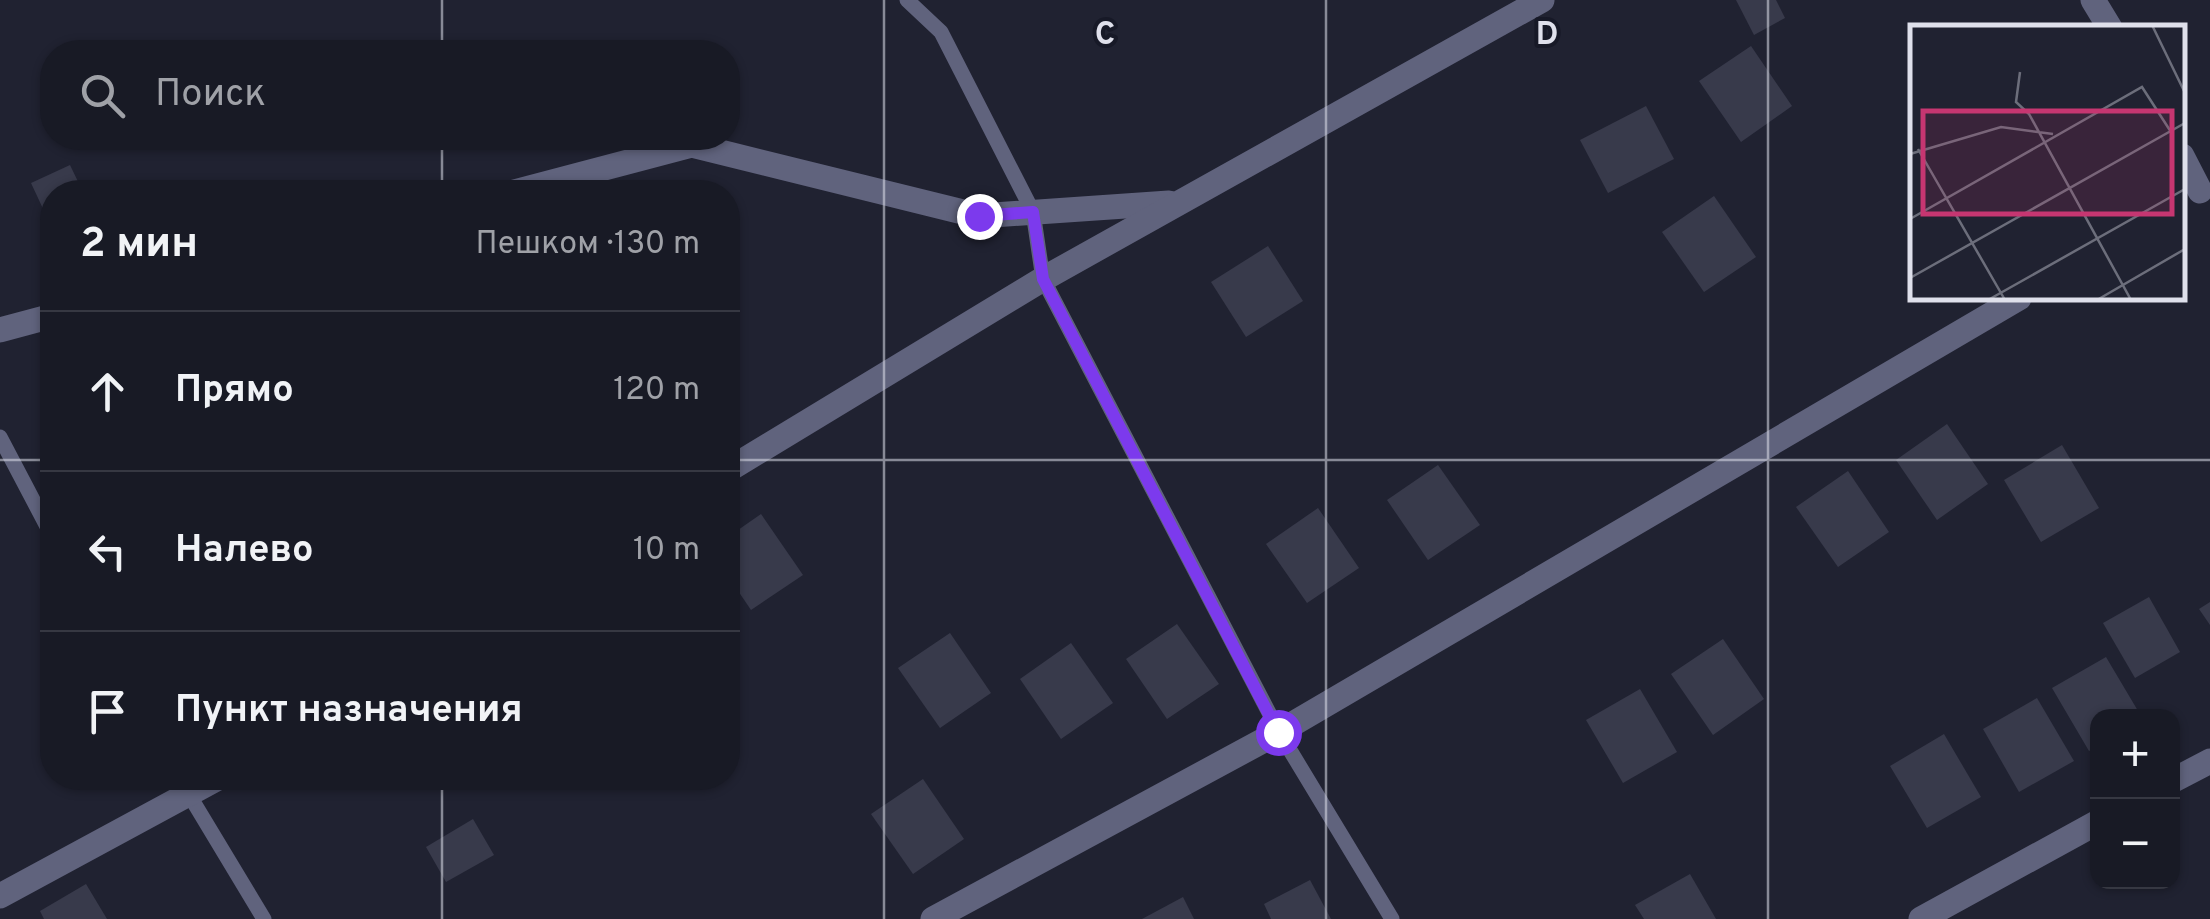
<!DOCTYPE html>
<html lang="ru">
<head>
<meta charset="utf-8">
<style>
  :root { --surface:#181a25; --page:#252732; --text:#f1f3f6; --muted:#9fa1a7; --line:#363842 }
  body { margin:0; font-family:Overpass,sans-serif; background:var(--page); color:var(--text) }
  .controls { position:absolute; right:30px; bottom:30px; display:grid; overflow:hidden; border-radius:20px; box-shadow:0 2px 8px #0004 }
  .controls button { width:90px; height:90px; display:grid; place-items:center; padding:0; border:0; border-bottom:2px solid var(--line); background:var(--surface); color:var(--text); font:50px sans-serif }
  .stop { position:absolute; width:30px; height:30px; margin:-22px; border:8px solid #7c3aed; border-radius:50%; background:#fff }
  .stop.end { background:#7c3aed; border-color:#fff; box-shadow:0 2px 10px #0008 }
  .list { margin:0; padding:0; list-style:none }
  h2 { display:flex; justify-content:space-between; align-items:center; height:130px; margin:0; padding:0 40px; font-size:42px }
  h2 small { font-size:32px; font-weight:400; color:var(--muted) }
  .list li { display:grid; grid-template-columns:65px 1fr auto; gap:30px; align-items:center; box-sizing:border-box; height:160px; padding:0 40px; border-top:2px solid var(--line) }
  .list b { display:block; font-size:38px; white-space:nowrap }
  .list em { font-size:32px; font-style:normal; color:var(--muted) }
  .icon { flex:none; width:55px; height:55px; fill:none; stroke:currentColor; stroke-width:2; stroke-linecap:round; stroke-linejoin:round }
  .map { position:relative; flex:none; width:2210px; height:919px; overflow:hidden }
  .search { position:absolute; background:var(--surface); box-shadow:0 2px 8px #0004; left:40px; top:40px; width:700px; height:110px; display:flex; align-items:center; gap:25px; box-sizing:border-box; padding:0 35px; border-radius:40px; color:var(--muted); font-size:38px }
  .panel { position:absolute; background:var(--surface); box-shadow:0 2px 8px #0004; left:40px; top:180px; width:700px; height:610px; border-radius:40px }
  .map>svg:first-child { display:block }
  .building { fill:#383a4b }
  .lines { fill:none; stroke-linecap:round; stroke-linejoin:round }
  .service { stroke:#60637d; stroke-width:15 }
  .minor { stroke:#60637d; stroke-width:25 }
  .route { stroke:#7c3aed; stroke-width:12 }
  .grid { fill:none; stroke:#dfe0eb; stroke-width:2.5; stroke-opacity:0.55 }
  .inset-road { fill:none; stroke:#6c6e7b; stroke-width:2.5 }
  .view { fill:#c63671; fill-opacity:0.15; stroke:#c63671; stroke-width:5 }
  .inset-edge { fill:none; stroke:#dfe0eb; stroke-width:5 }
  .grid-label { font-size:32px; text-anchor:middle; font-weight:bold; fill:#dfe0eb; stroke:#171927; stroke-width:8; stroke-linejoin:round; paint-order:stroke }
</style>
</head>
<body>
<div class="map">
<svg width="2210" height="919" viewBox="0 0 2210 919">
  <rect width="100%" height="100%" fill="#202231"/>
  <g class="building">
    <polygon points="1736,0 1776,0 1785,18 1754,35"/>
    <polygon points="1751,46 1792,106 1741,142 1699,81"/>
    <polygon points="1646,106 1674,159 1608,193 1580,140"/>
    <polygon points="70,165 83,192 52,192 52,228 31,183"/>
    <polygon points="1714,196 1756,257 1704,292 1662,232"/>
    <polygon points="1268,246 1303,301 1246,337 1211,282"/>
    <polygon points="1947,424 1988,484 1937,520 1896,460"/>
    <polygon points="2062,445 2099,508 2041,542 2004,480"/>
    <polygon points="1438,465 1480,525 1428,560 1387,500"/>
    <polygon points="1848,471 1889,532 1838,567 1796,507"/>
    <polygon points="1318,508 1359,568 1307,603 1266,544"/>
    <polygon points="761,514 803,575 751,610 728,576 728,537"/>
    <polygon points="2149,597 2180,652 2135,678 2103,623"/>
    <polygon points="2210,602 2210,625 2199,609"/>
    <polygon points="1177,624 1219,684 1167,719 1126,659"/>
    <polygon points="950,633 991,693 940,728 898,668"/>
    <polygon points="1723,639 1764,699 1713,735 1671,674"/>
    <polygon points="1071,643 1113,703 1061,739 1020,679"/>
    <polygon points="2106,657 2141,716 2098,716 2098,746 2089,751 2052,688"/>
    <polygon points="1640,689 1677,752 1623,783 1586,720"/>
    <polygon points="2037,698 2074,761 2019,792 1983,729"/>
    <polygon points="1944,734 1981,797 1927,828 1890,766"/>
    <polygon points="923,779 964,839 913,874 871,814"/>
    <polygon points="473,819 494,855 446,882 426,847"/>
    <polygon points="1690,874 1716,919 1644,919 1635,905"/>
    <polygon points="1310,880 1331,919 1271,919 1264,904"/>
    <polygon points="86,884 107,919 44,919 40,911"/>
    <polygon points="1183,897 1194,919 1142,919"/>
  </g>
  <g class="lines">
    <g class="service">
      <polyline points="907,0 941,32 1033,212 1043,279 1279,732 1392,919"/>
      <polyline points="0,437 52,536"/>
      <polyline points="179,778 264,919"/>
    </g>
    <g class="minor">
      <polyline points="2093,0 2110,28"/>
      <polyline points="2182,156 2200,191"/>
      <polyline points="514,192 692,145 979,216 1169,203"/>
      <polyline points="0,330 52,316"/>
      <polyline points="728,470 1043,279 1542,0"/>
      <polyline points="2172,781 2210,761"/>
      <polyline points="0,896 218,778"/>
      <polyline points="933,919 1279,732 2019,298"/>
      <polyline points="1921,919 2098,822"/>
    </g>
  </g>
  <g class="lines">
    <polyline class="route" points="979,216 1033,212 1043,279 1278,732"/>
  </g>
  <path class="grid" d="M442,0V52M884,0V919M1326,0V919M1768,0V919M442,138V192M0,460H52M728,460H2210M442,778V919"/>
  <g transform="translate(1910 25)">
    <rect width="275" height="275" fill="#202231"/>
    <path class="inset-road" d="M242,0L275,68M110,47L106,77L119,89L221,275M8,124L95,275M0,129L91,102L143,109M0,194L232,62L261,107M0,253L275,98M78,275L275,164M187,275L275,224"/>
    <path class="view" d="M13,86H262V189H13Z"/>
    <rect width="275" height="275" class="inset-edge"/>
  </g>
  <g class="grid-label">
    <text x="1105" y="44">C</text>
    <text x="1547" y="44">D</text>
  </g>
</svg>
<div class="controls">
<button>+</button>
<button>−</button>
</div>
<div class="stop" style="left:1278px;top:732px"></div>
<div class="stop end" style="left:979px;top:216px"></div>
<div class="search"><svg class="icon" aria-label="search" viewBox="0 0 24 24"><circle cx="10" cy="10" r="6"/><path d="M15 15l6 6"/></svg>Поиск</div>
<section class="panel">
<h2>2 мин<small>Пешком · 130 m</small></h2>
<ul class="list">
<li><svg class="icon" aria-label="ahead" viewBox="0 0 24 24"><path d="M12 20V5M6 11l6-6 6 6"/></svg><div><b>Прямо</b></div><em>120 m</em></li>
<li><svg class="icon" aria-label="left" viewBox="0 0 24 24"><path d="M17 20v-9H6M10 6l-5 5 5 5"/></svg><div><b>Налево</b></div><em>10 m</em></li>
<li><svg class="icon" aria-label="arrive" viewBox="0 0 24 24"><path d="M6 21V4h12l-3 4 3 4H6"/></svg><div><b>Пункт назначения</b></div></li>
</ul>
</section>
</div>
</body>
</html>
